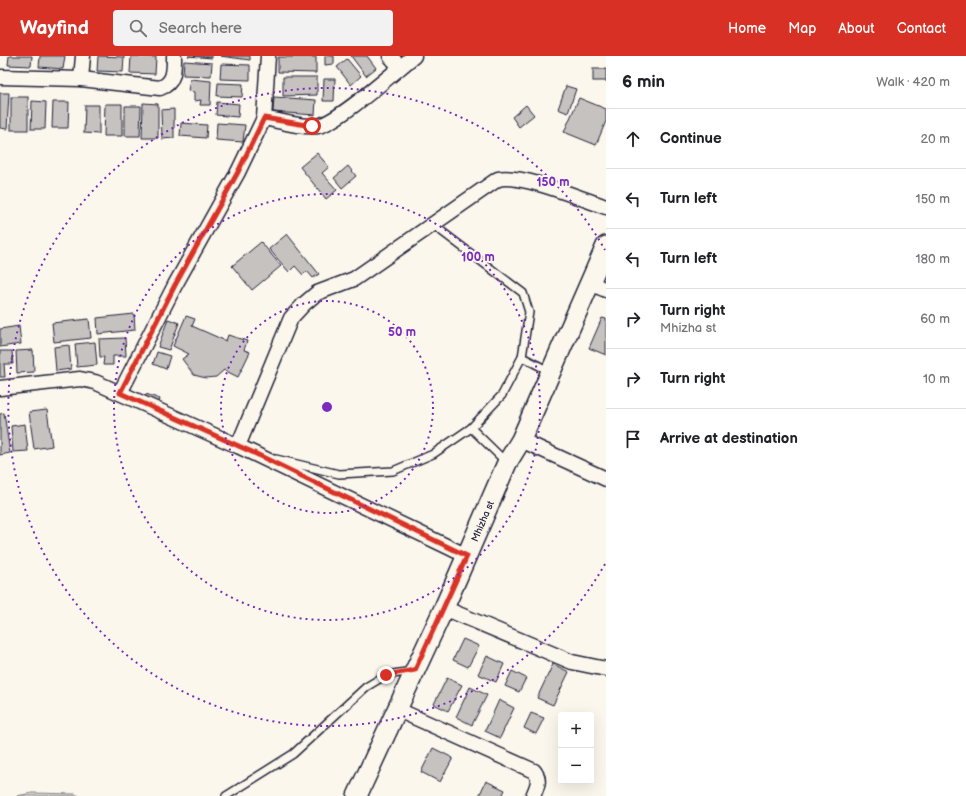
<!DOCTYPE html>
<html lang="en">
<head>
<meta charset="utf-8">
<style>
  :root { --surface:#fff; --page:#f2f2f2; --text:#202124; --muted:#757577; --line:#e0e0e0; --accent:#d93025 }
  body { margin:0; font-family:"Balsamiq Sans",sans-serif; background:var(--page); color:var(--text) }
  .controls { position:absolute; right:12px; bottom:12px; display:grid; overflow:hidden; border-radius:4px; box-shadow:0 4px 16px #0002 }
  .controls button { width:36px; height:36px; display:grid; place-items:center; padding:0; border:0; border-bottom:1px solid var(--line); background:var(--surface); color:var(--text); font:20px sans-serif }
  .stop { position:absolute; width:12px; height:12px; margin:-9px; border:3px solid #d93025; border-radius:50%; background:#fff }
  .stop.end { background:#d93025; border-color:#fff; box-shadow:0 1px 4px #0008 }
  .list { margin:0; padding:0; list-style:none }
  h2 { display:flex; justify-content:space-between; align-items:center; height:52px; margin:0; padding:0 16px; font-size:17px }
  h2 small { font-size:13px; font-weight:400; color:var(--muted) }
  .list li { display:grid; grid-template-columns:26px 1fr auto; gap:12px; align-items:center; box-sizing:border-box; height:60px; padding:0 16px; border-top:1px solid var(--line) }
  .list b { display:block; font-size:15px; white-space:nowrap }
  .list p { margin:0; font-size:13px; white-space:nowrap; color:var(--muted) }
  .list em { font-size:13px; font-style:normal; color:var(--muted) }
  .icon { flex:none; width:22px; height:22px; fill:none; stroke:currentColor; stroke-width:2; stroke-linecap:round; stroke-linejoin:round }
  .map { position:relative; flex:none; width:606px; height:740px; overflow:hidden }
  header { display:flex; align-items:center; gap:24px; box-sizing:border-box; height:56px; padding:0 20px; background:var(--accent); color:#fff }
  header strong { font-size:19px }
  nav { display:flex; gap:22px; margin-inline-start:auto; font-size:14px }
  .search { width:280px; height:36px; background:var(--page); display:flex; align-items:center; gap:10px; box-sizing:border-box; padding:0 14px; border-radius:4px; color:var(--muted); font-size:15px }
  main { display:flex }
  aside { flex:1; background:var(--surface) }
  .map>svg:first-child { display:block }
  .pitch { fill:#dbd8d3; stroke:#7e7d87 }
  .building { fill:#c6c2c0; stroke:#22223b }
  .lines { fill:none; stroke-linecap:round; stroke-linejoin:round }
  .lane-casing { stroke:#22223b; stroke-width:10 }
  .street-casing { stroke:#22223b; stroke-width:17 }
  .secondary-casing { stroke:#22223b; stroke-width:22 }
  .lane { stroke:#fbf7ec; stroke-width:7 }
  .street { stroke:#fbf7ec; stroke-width:14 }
  .secondary { stroke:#fbf7ec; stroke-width:19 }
  .route { stroke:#d93025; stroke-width:5 }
  .ring { fill:none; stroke:#7b2cbf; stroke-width:2; stroke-dasharray:2 4 }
  .labels { text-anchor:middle; stroke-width:4; stroke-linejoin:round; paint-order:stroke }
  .street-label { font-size:10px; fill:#22223b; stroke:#fbf7ec }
  .centre { fill:#7b2cbf; stroke:#fbf7ec; stroke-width:2 }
  .ring-label { font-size:12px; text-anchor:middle; font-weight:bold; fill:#7b2cbf; stroke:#fbf7ec; stroke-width:4; stroke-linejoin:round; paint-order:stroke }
</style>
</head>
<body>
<header>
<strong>Wayfind</strong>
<div class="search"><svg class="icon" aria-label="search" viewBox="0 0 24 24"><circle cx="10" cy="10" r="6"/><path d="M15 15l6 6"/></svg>Search here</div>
<nav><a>Home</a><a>Map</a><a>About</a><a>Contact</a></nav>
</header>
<main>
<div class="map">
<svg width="606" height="740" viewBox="0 0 606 740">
  <rect width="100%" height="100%" fill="#fbf7ec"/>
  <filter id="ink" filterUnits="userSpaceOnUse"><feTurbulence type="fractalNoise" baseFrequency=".025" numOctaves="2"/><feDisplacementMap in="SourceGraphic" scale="8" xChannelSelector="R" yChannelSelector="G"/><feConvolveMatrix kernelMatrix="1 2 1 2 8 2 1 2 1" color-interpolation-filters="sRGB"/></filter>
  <g filter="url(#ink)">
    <polygon class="pitch" points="32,737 75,738 79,740 17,740"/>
    <g class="building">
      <polygon points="9,0 32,0 31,10 8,9"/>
      <polygon points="40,0 65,0 63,13 39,11"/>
      <polygon points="98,0 124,1 123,16 97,15"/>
      <polygon points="131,0 156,1 155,18 130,17"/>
      <polygon points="188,0 212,0 212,2"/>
      <polygon points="220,0 250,0 250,4"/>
      <polygon points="325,0 334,0 334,8 325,9"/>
      <polygon points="351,0 367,0 376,12 366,20"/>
      <polygon points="278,1 316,1 316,17 278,16"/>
      <polygon points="347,3 361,20 351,29 337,11"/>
      <polygon points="184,5 212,7 211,20 183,19"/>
      <polygon points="221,8 250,9 250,24 220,23"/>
      <rect x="593" y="13" width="13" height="12"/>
      <polygon points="283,21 317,21 317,39 283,40"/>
      <polygon points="190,23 211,25 210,49 200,49 201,44 194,45 194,36 188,35"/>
      <polygon points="324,23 335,23 334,45 323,45"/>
      <polygon points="218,27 243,28 242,41 217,40"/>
      <polygon points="566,30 576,33 568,57 558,53"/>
      <polygon points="0,37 9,37 7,73 0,72"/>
      <rect x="11" y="41" width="17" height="33"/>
      <polygon points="274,41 316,44 315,59 273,56"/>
      <polygon points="579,42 606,53 606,65 596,89 564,76"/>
      <polygon points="32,45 46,46 45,73 31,73"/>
      <polygon points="53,46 69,46 68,72 52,72"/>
      <polygon points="217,46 239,48 238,61 216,59"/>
      <polygon points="143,47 158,48 158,82 142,82"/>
      <polygon points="105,48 122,48 122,80 104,80"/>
      <polygon points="85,49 99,49 99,78 84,77"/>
      <polygon points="526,49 534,59 519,71 512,61"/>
      <polygon points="125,50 141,50 140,80 125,80"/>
      <polygon points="174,53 174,82 162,83 161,54"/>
      <polygon points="181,67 207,69 206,82 180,80"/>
      <polygon points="217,67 245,69 243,86 216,84"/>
      <polygon points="317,97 329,111 322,117 337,134 326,143 300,111"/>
      <polygon points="348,110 356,120 342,132 334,122"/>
      <polygon points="287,178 319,218 313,222 307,215 303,219 295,210 289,216 269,193"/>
      <polygon points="261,186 281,210 252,234 232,210"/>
      <polygon points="134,258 135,274 98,278 97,262"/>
      <polygon points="186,260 195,263 192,270 226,285 228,279 247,285 244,294 250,296 238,321 224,314 216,321 206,322 194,319 182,303 189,298 173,290"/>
      <polygon points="602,262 606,263 606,299 589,292"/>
      <polygon points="89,263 91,282 54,286 52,267"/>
      <polygon points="168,263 179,267 169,294 158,291"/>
      <polygon points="19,270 21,288 0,291 0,273"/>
      <polygon points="125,282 126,300 113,300 113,309 103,309 104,301 100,301 99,283"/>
      <polygon points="95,286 97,309 77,311 75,288"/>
      <polygon points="69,289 71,313 56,315 54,291"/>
      <polygon points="33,294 34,316 17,317 16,295"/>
      <polygon points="0,295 12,295 13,308 4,308 5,321 0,321"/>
      <polygon points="157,296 170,300 166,313 153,308"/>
      <polygon points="146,338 160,343 158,350 144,345"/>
      <polygon points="47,354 52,390 34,393 29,356"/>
      <polygon points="4,357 10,397 0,399 0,358"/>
      <polygon points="25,368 28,395 13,396 11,370"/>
      <polygon points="463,583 479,590 468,611 453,604"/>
      <polygon points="487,600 504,608 496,626 478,618"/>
      <polygon points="553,608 569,616 553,649 537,642"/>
      <polygon points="512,615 526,622 519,636 505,630"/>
      <polygon points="447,622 462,629 448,655 434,648"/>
      <polygon points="470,631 487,639 472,669 456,661"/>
      <polygon points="499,644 514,652 500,682 485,675"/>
      <polygon points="531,657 544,662 536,678 524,672"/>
      <polygon points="433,692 453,702 440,726 421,716"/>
      <polygon points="486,725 505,734 502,740 479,740"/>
    </g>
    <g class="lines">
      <defs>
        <g id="lane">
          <polyline points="432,168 523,237 529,256 522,301"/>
          <polyline points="471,372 502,339 522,301 551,316"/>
          <polyline points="276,403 339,418 393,415 433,398 471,372 507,407"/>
          <polyline points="226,740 293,698 366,631 386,619 413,615"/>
        </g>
        <g id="street">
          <polyline points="390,0 400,11"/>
          <path d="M0,21L81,23L160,32C175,27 174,13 174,0"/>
          <polyline points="81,23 83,0"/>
          <path d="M264,62C279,65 303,72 318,70C339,66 395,15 414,0"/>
          <polyline points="590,227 606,234"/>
          <polyline points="0,332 80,323 95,326 238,390 467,500"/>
          <polyline points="120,337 175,229 238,116 264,62 268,0"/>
          <polyline points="521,384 606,423"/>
          <path d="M238,390L291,262L304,248L317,237L354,223L498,123C520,117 582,143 606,151"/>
          <polyline points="444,552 572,606 606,613"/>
          <path d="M396,653L534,715C541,724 537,730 533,740"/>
        </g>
        <polyline id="secondary" points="357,740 444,552 507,407 521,384 606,190"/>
      </defs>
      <use href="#lane" class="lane-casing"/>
      <use href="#street" class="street-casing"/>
      <use href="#secondary" class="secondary-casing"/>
      <use href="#lane" class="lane"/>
      <use href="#street" class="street"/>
      <use href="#secondary" class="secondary"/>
    </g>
  </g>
  <g class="lines" filter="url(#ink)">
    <polyline class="route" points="312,70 264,62 238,116 175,229 120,337 252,396 467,500 415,614 386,619"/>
  </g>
  <g class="ring">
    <circle cx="327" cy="351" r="106"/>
    <circle cx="327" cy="351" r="213"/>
    <path d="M605 508A319 319 0 1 1 605 194"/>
  </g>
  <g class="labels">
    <g class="street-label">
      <text transform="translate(482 465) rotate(-67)" y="4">Mhizha st</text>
    </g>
  </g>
  <circle cx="327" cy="351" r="6" class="centre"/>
  <g class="ring-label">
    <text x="553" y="130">150 m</text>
    <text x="478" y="205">100 m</text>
    <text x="402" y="280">50 m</text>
  </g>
</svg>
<div class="controls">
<button>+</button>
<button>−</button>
</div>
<div class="stop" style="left:312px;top:70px"></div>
<div class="stop end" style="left:386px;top:619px"></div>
</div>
<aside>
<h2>6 min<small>Walk · 420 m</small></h2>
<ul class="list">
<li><svg class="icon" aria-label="ahead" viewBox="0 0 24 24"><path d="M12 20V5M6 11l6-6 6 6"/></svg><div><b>Continue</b></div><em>20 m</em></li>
<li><svg class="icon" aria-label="left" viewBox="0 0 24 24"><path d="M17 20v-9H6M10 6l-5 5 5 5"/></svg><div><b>Turn left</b></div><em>150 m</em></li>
<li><svg class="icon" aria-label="left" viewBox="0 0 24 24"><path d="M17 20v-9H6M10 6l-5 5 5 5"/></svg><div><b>Turn left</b></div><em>180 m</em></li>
<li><svg class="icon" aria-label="right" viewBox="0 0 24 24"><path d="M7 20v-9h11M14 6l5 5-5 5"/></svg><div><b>Turn right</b><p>Mhizha st</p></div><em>60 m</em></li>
<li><svg class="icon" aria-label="right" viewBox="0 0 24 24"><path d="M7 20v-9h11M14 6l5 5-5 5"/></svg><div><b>Turn right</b></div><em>10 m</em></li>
<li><svg class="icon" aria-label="arrive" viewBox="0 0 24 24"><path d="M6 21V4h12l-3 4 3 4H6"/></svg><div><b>Arrive at destination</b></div></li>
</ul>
</aside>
</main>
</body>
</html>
